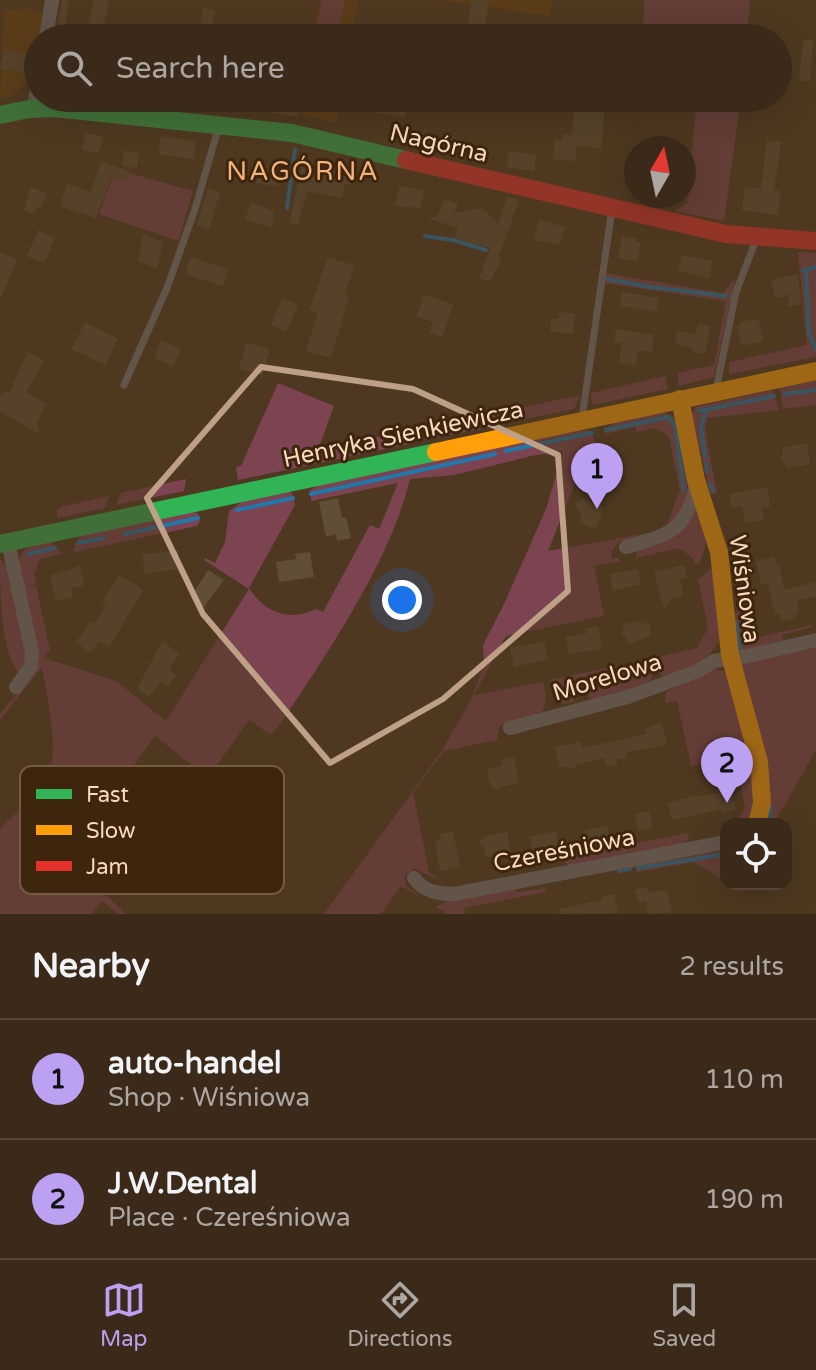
<!DOCTYPE html>
<html lang="en">
<head>
<meta charset="utf-8">
<style>
  :root { --surface:#3b2a19; --page:#423222; --text:#f1f3f6; --muted:#aca7a2; --line:#544638; --accent:#bca0f2 }
  body { margin:0; font-family:"Varela Round",sans-serif; background:var(--page); color:var(--text) }
  .controls { position:absolute; right:24px; bottom:24px; display:grid; overflow:hidden; border-radius:16px; box-shadow:0 8px 32px #0002 }
  .controls button { width:72px; height:72px; display:grid; place-items:center; padding:0; border:0; border-bottom:2px solid var(--line); background:var(--surface); color:var(--text); font:40px sans-serif }
  .compass { position:absolute; left:624px; top:136px; width:72px; height:72px; border-radius:50%; background:var(--surface); box-shadow:0 8px 32px #0002; rotate:9deg }
  .you { position:absolute; left:402px; top:600px; width:28px; height:28px; margin:-20px; border:6px solid #fff; border-radius:50%; background:#1a73e8; box-shadow:0 0 0 12px #1a73e833 }
  .badge { display:grid; place-items:center; width:52px; height:52px; border-radius:50%; background:var(--accent); color:#111; font-size:26px; font-weight:700 }
  .pin { position:absolute; translate:-50% -66px; filter:drop-shadow(0 2px 4px #0008) }
  .pin::after { content:''; position:absolute; top:42px; width:28px; height:24px; background:inherit; clip-path:polygon(0 0,100% 0,50% 100%) }
  .list { margin:0; padding:0; list-style:none }
  h2 { display:flex; justify-content:space-between; align-items:center; height:104px; margin:0; padding:0 32px; font-size:34px }
  h2 small { font-size:26px; font-weight:400; color:var(--muted) }
  .list li { display:grid; grid-template-columns:52px 1fr auto; gap:24px; align-items:center; box-sizing:border-box; height:120px; padding:0 32px; border-top:2px solid var(--line) }
  .list b { display:block; font-size:30px; white-space:nowrap }
  .list p { margin:0; font-size:26px; white-space:nowrap; color:var(--muted) }
  .list em { font-size:26px; font-style:normal; color:var(--muted) }
  .icon { flex:none; width:44px; height:44px; fill:none; stroke:currentColor; stroke-width:2; stroke-linecap:round; stroke-linejoin:round }
  .map { position:relative; flex:none; width:816px; height:914px; overflow:hidden }
  .search { position:absolute; background:var(--surface); box-shadow:0 8px 32px #0002; left:24px; right:24px; top:24px; height:88px; display:flex; align-items:center; gap:20px; box-sizing:border-box; padding:0 28px; border-radius:44px; color:var(--muted); font-size:30px }
  .sheet { height:344px; background:var(--surface) }
  nav { display:flex; justify-content:space-around; align-items:center; box-sizing:border-box; height:112px; border-top:2px solid var(--line); background:var(--surface); font-size:22px; color:var(--muted) }
  nav a { display:grid; justify-items:center; gap:4px }
  nav .on { color:var(--accent) }
  .map>svg:first-child { display:block }
  .built { fill:#6c4011 }
  .green { fill:#7c4351 }
  .lines { fill:none; stroke-linecap:round; stroke-linejoin:round }
  .stream { stroke:#2378aa; stroke-width:4 }
  .building { fill:#614e36 }
  .lane { stroke:#7d757d; stroke-width:7 }
  .street { stroke:#7d757d; stroke-width:14 }
  .fast { stroke:#30b455; stroke-width:18 }
  .slow { stroke:#ff9f0a; stroke-width:18 }
  .jam { stroke:#e5322d; stroke-width:18 }
  .marked { fill:none; stroke:#bea087; stroke-width:6; stroke-linejoin:round }
  .labels { text-anchor:middle; stroke-width:6; stroke-linejoin:round; paint-order:stroke }
  .street-label { font-size:24px; fill:#f9d8be; stroke:#3d250e }
  .neighbourhood-label { font-size:26px; letter-spacing:2px; fill:#f3b37d; stroke:#3d250e }
  .key { fill:#3d250e; stroke:#755b43; stroke-width:2 }
  .key-label { font-size:22px; fill:#f9d8be }
</style>
</head>
<body>
<div class="map">
<svg width="816" height="914" viewBox="0 0 816 914">
  <rect width="100%" height="100%" fill="#4f3821"/>
  <g class="built">
    <polygon points="321,0 358,0 351,38 311,38"/>
    <polygon points="440,0 552,0 550,16"/>
    <polygon points="23,8 44,13 41,38 38,38 37,66 20,89 11,96 0,98 4,10 22,11"/>
    <polygon points="301,98 340,98 336,123 299,114"/>
  </g>
  <g class="green">
    <polygon points="322,0 345,0 337,38 314,38"/>
    <polygon points="644,0 750,0 747,38 702,38 702,32 643,31"/>
    <polygon points="697,98 741,98 724,221 675,211 687,203"/>
    <polygon points="115,169 193,191 178,241 99,214"/>
    <polygon points="798,252 816,253 816,357 729,374 729,362 807,345"/>
    <polygon points="605,273 722,293 735,280 714,377 679,386 677,373 714,365 726,301 604,283"/>
    <polygon points="665,376 668,389 593,405 590,393"/>
    <polygon points="816,377 816,405 783,409 780,388"/>
    <polygon points="278,383 334,406 318,450 411,430 409,444 238,480 236,467 241,466"/>
    <polygon points="773,390 779,410 707,418 705,430 717,493 710,494 692,416 695,407"/>
    <polygon points="580,395 574,409 492,426 490,414"/>
    <path d="M654,412L665,413L675,417C691,442 696,510 669,530C656,540 636,538 620,541L611,552L612,559L619,557L620,561L594,566L604,616L506,636L474,695L543,682L546,696L543,711L535,715L499,726L497,740L444,751L413,793L429,872L443,882L414,868L404,877L407,887L427,901L401,886L381,914H324L441,752L470,702L484,665L483,645L504,604L546,509L563,451L531,456L454,475L410,479C390,562 328,652 281,723L271,735L249,720L208,778L155,736L113,794L62,854L126,914H118L102,901L92,914H0V829C16,812 39,794 49,772C59,749 46,692 42,667L0,720V714C9,702 34,677 36,663C41,631 2,577 25,549L50,541L62,554L40,559L34,574L36,584L24,587L36,586L50,650L44,658L116,681L166,721L249,589L204,560L205,558L215,563L225,542L229,511L240,503L252,498L287,490L292,493L295,505L249,588C265,613 290,622 316,609L323,612L370,525L379,529L398,483L311,501V491L307,492L324,482L553,433L590,430L596,444L590,446L548,551L665,530L680,490L669,437L655,428L639,431L637,434L635,427L606,434L605,430L620,419Z"/>
    <polygon points="479,416 480,429 425,440 422,428"/>
    <polygon points="186,479 184,491 116,505 121,493"/>
    <polygon points="109,496 105,508 57,518 57,510 61,507"/>
    <polygon points="696,509 707,541 700,563 695,565 694,559 679,548 636,558 637,550"/>
    <polygon points="193,512 198,513 200,522 197,526 74,552 76,542 82,534"/>
    <path d="M0,559L10,572L27,648L26,664L20,674C0,656 0,586 0,559Z"/>
    <path d="M714,567L721,636C710,662 688,673 661,676L654,658L697,648L708,628L698,579Z"/>
    <polygon points="741,610 745,627 760,637 811,625 812,627 782,635 783,641 738,652 734,614"/>
    <polygon points="816,643 816,750 774,824 763,824 740,661"/>
    <polygon points="649,659 652,677 646,684 595,700 589,698 584,681 576,683 577,695 573,702 563,704 554,697 550,680"/>
    <polygon points="714,669 728,671 755,762 751,824 735,824 745,808 735,758 691,766 677,701 665,703 666,692"/>
    <polygon points="688,833 689,838 684,844 570,866 565,863 565,857"/>
    <polygon points="726,850 726,881 694,862 637,872 637,866"/>
    <polygon points="516,888 517,892 545,888 546,892 464,908 465,914 444,914 445,912 436,907 448,900"/>
  </g>
  <g class="lines">
    <g class="stream">
      <polyline points="287,208 295,149"/>
      <polyline points="425,236 453,240 486,250"/>
      <polyline points="806,270 809,333 816,349"/>
      <polyline points="803,271 816,267"/>
      <polyline points="607,279 650,287 726,296"/>
      <polyline points="785,394 816,390"/>
      <polyline points="699,411 774,396"/>
      <polyline points="606,430 668,417 675,425 684,490"/>
      <polyline points="506,451 592,433"/>
      <polyline points="705,457 701,428 706,409"/>
      <polyline points="706,463 707,472"/>
      <polyline points="710,484 713,491"/>
      <polyline points="311,494 495,454"/>
      <polyline points="237,510 293,498"/>
      <polyline points="125,534 198,518"/>
      <polyline points="78,543 104,538"/>
      <polyline points="28,554 55,548"/>
      <polyline points="736,623 741,652"/>
      <polyline points="769,824 771,807"/>
      <polyline points="638,868 726,854"/>
      <polyline points="619,871 630,869"/>
    </g>
  </g>
  <g class="building">
    <polygon points="62,0 69,1 63,38 56,38"/>
    <polygon points="94,0 109,0 102,38 85,38"/>
    <polygon points="471,0 489,0 484,38 467,36"/>
    <polygon points="203,8 215,11 210,38 198,38"/>
    <polygon points="249,26 287,32 286,38 247,38"/>
    <polygon points="803,40 813,40 810,81 799,81"/>
    <polygon points="4,50 27,54 24,74 0,69"/>
    <polygon points="250,98 301,99 298,117 248,109"/>
    <polygon points="368,98 409,98 405,117 366,111"/>
    <polygon points="575,98 606,98 601,148 577,146 575,161 553,159 555,139 562,140 563,134 572,135"/>
    <polygon points="414,130 434,136 430,152 410,147"/>
    <polygon points="86,133 103,137 98,154 82,149"/>
    <polygon points="161,136 196,142 194,159 158,154"/>
    <polygon points="767,140 781,142 774,190 780,191 778,215 742,210 745,187 761,189"/>
    <polygon points="124,151 139,153 137,168 122,166"/>
    <polygon points="509,151 536,155 534,171 507,167"/>
    <polygon points="101,162 129,171 126,182 111,177 96,218 60,206 67,184 91,192"/>
    <polygon points="329,164 349,168 348,174 352,175 350,185 345,184 342,198 307,191 298,225 289,223 302,166 327,172"/>
    <polygon points="259,165 280,168 277,186 256,183"/>
    <polygon points="400,186 424,191 420,208 395,206"/>
    <polygon points="30,187 47,193 41,208 37,207 34,215 24,211"/>
    <polygon points="208,188 220,192 209,229 197,225"/>
    <polygon points="507,197 519,200 498,258 501,259 490,282 479,278 490,248 455,238 458,228 427,218 438,216 444,199 458,204 454,213 482,208 498,224"/>
    <polygon points="251,203 274,211 272,228 245,219"/>
    <polygon points="539,220 565,227 560,244 534,240"/>
    <polygon points="38,231 55,238 44,263 27,256"/>
    <polygon points="143,235 163,242 157,268 138,261"/>
    <polygon points="622,236 637,239 636,242 641,242 637,261 618,258"/>
    <polygon points="0,252 17,260 0,299"/>
    <polygon points="682,255 713,261 709,279 678,271"/>
    <polygon points="190,257 228,269 223,286 185,274"/>
    <polygon points="328,258 354,265 345,294 349,296 331,358 306,351 318,312 309,310"/>
    <polygon points="797,274 802,304 787,306 791,295 775,298 771,280"/>
    <polygon points="622,292 659,298 656,312 620,306"/>
    <polygon points="424,295 453,304 442,337 429,333 433,322 417,316"/>
    <polygon points="282,298 298,305 286,332 271,325"/>
    <polygon points="559,312 575,314 573,334 550,331 551,319 558,319"/>
    <polygon points="756,319 759,321 763,341 742,346 737,326 742,325 741,322"/>
    <polygon points="85,322 118,339 105,365 72,349"/>
    <polygon points="698,324 710,326 705,354 693,352 693,348 675,344 677,331 696,334"/>
    <polygon points="616,329 654,335 652,352 638,350 636,366 619,363 622,343 614,342"/>
    <polygon points="161,340 181,349 173,366 154,358"/>
    <polygon points="247,342 270,349 262,375 239,368"/>
    <polygon points="28,352 44,361 26,392 46,404 37,422 40,434 0,411 0,397 6,391 9,393"/>
    <polygon points="807,443 810,464 786,468 785,463 780,459 783,454 782,448"/>
    <polygon points="767,487 770,506 762,508 764,520 745,523 742,506 732,508 729,494"/>
    <polygon points="338,498 342,518 346,518 351,538 337,541 336,534 326,537 319,502"/>
    <polygon points="582,499 604,507 596,529 579,523 582,515 575,504"/>
    <polygon points="178,551 179,562 176,563 177,569 145,574 142,554"/>
    <polygon points="310,552 314,577 279,582 276,562 296,559 295,554"/>
    <polygon points="774,557 776,564 779,563 784,590 816,582 816,596 797,600 799,609 794,618 781,621 780,614 775,615 768,584 761,585 756,561"/>
    <polygon points="685,565 687,578 680,580 683,595 672,598 664,609 654,572"/>
    <polygon points="80,566 84,585 71,588 73,597 56,601 50,576"/>
    <polygon points="638,569 641,584 613,591 610,574"/>
    <polygon points="208,570 224,580 204,607 190,598"/>
    <polygon points="119,575 143,590 109,647 100,641 90,653 76,642 91,622 94,624 106,605 102,602"/>
    <polygon points="641,621 642,624 649,623 651,636 628,644 626,637 622,635 624,624"/>
    <polygon points="598,626 602,649 569,654 566,637 586,633 585,629"/>
    <polygon points="162,642 180,653 169,670 176,675 168,687 160,682 149,697 137,689"/>
    <polygon points="544,642 548,659 514,667 510,648"/>
    <polygon points="659,723 662,725 667,745 626,752 627,757 616,760 617,764 606,767 604,758 577,764 573,770 567,766 560,768 555,747 580,742 582,748 646,734 645,729"/>
    <polygon points="514,757 519,783 501,786 498,790 492,788 488,779 488,769 502,766 501,759"/>
    <polygon points="736,767 740,785 727,787 724,769"/>
    <polygon points="732,791 735,810 722,813 721,809 672,820 668,803 697,795 697,797"/>
    <polygon points="649,811 653,828 639,831 635,814"/>
    <polygon points="607,826 609,837 587,841 585,830"/>
    <polygon points="453,831 460,867 440,871 435,841 441,840 440,834"/>
    <polygon points="556,831 559,849 533,854 529,837"/>
    <polygon points="507,832 511,853 486,858 484,847 479,843 483,837"/>
    <polygon points="648,887 649,893 667,890 672,912 648,914 646,901 638,903 635,890"/>
    <polygon points="614,894 618,913 559,914 559,909 603,900 602,896"/>
  </g>
  <g class="lines">
    <g class="lane">
      <polyline points="124,385 167,288 195,209 218,129"/>
      <polyline points="716,390 736,292 756,240"/>
      <polyline points="582,418 612,209"/>
    </g>
    <g class="street">
      <polyline points="46,38 52,0"/>
      <polyline points="34,108 38,83"/>
      <polyline points="8,542 32,652 31,666 16,687"/>
      <path d="M626,547C668,535 688,531 696,483"/>
      <polyline points="510,728 628,697 698,671 714,661 748,656 816,640"/>
      <path d="M414,878C424,892 439,894 454,894L726,842"/>
    </g>
    <g class="fast">
      <polyline points="0,115 29,109 54,108 292,133 406,160"/>
      <polyline points="0,544 436,452"/>
    </g>
    <g class="slow">
      <polyline points="680,399 696,480 719,552 730,655 759,762 762,803 757,824"/>
      <polyline points="436,452 816,371"/>
    </g>
    <polyline class="jam" points="406,160 726,234 816,241"/>
  </g>
  <path d="M0 0H816V914H0ZM261,367L413,389L558,455L568,591L443,699L330,763L203,614L147,498Z" fill="#4f3821" fill-opacity=".55" fill-rule="evenodd"/>
  <path class="marked" d="M261,367L413,389L558,455L568,591L443,699L330,763L203,614L147,498Z"/>
  <g class="labels">
    <g class="street-label">
      <text transform="translate(439 143) rotate(13)" y="8">Nagórna</text>
      <text transform="translate(403 434) rotate(-12)" y="8">Henryka Sienkiewicza</text>
      <text transform="translate(745 589) rotate(82)" y="8">Wiśniowa</text>
      <text transform="translate(607 677) rotate(-17)" y="8">Morelowa</text>
      <text transform="translate(564 850) rotate(-11)" y="8">Czereśniowa</text>
    </g>
    <g class="neighbourhood-label">
      <text x="303" y="180">NAGÓRNA</text>
    </g>
  </g>
  <rect x="20" y="766" width="264" height="128" rx="12" class="key"/>
  <rect x="36" y="789" width="36" height="10" fill="#30b455"/>
  <rect x="36" y="825" width="36" height="10" fill="#ff9f0a"/>
  <rect x="36" y="861" width="36" height="10" fill="#e5322d"/>
  <g class="key-label">
    <text x="86" y="802">Fast</text>
    <text x="86" y="838">Slow</text>
    <text x="86" y="874">Jam</text>
  </g>
</svg>
<div class="controls">
<button><svg class="icon" aria-label="locate" viewBox="0 0 24 24"><circle cx="12" cy="12" r="6"/><path d="M12 2v4M12 18v4M2 12h4M18 12h4"/></svg></button>
</div>
<svg class="compass" viewBox="-18 -18 36 36"><path d="M0-13l5 13h-10z" fill="#e53935"/><path d="M0 13l5-13h-10z" fill="#aca7a2"/></svg>
<div class="you"></div>
<div class="pin badge" style="left:597px;top:509px">1</div>
<div class="pin badge" style="left:727px;top:803px">2</div>
<div class="search"><svg class="icon" aria-label="search" viewBox="0 0 24 24"><circle cx="10" cy="10" r="6"/><path d="M15 15l6 6"/></svg>Search here</div>
</div>
<section class="sheet">
<h2>Nearby<small>2 results</small></h2>
<ul class="list">
<li><span class="badge">1</span><div><b>auto-handel</b><p>Shop · Wiśniowa</p></div><em>110 m</em></li>
<li><span class="badge">2</span><div><b>J.W.Dental</b><p>Place · Czereśniowa</p></div><em>190 m</em></li>
</ul>
</section>
<nav>
<a class="on"><svg class="icon" aria-label="map" viewBox="0 0 24 24"><path d="M3 6l6-2 6 2 6-2v14l-6 2-6-2-6 2zM9 4v14M15 6v14"/></svg>Map</a>
<a><svg class="icon" aria-label="directions" viewBox="0 0 24 24"><path d="M12 3l9 9-9 9-9-9zM9 14v-3h6M13 9l2 2-2 2"/></svg>Directions</a>
<a><svg class="icon" aria-label="saved" viewBox="0 0 24 24"><path d="M7 4h10v16l-5-4-5 4z"/></svg>Saved</a>
</nav>
</body>
</html>
